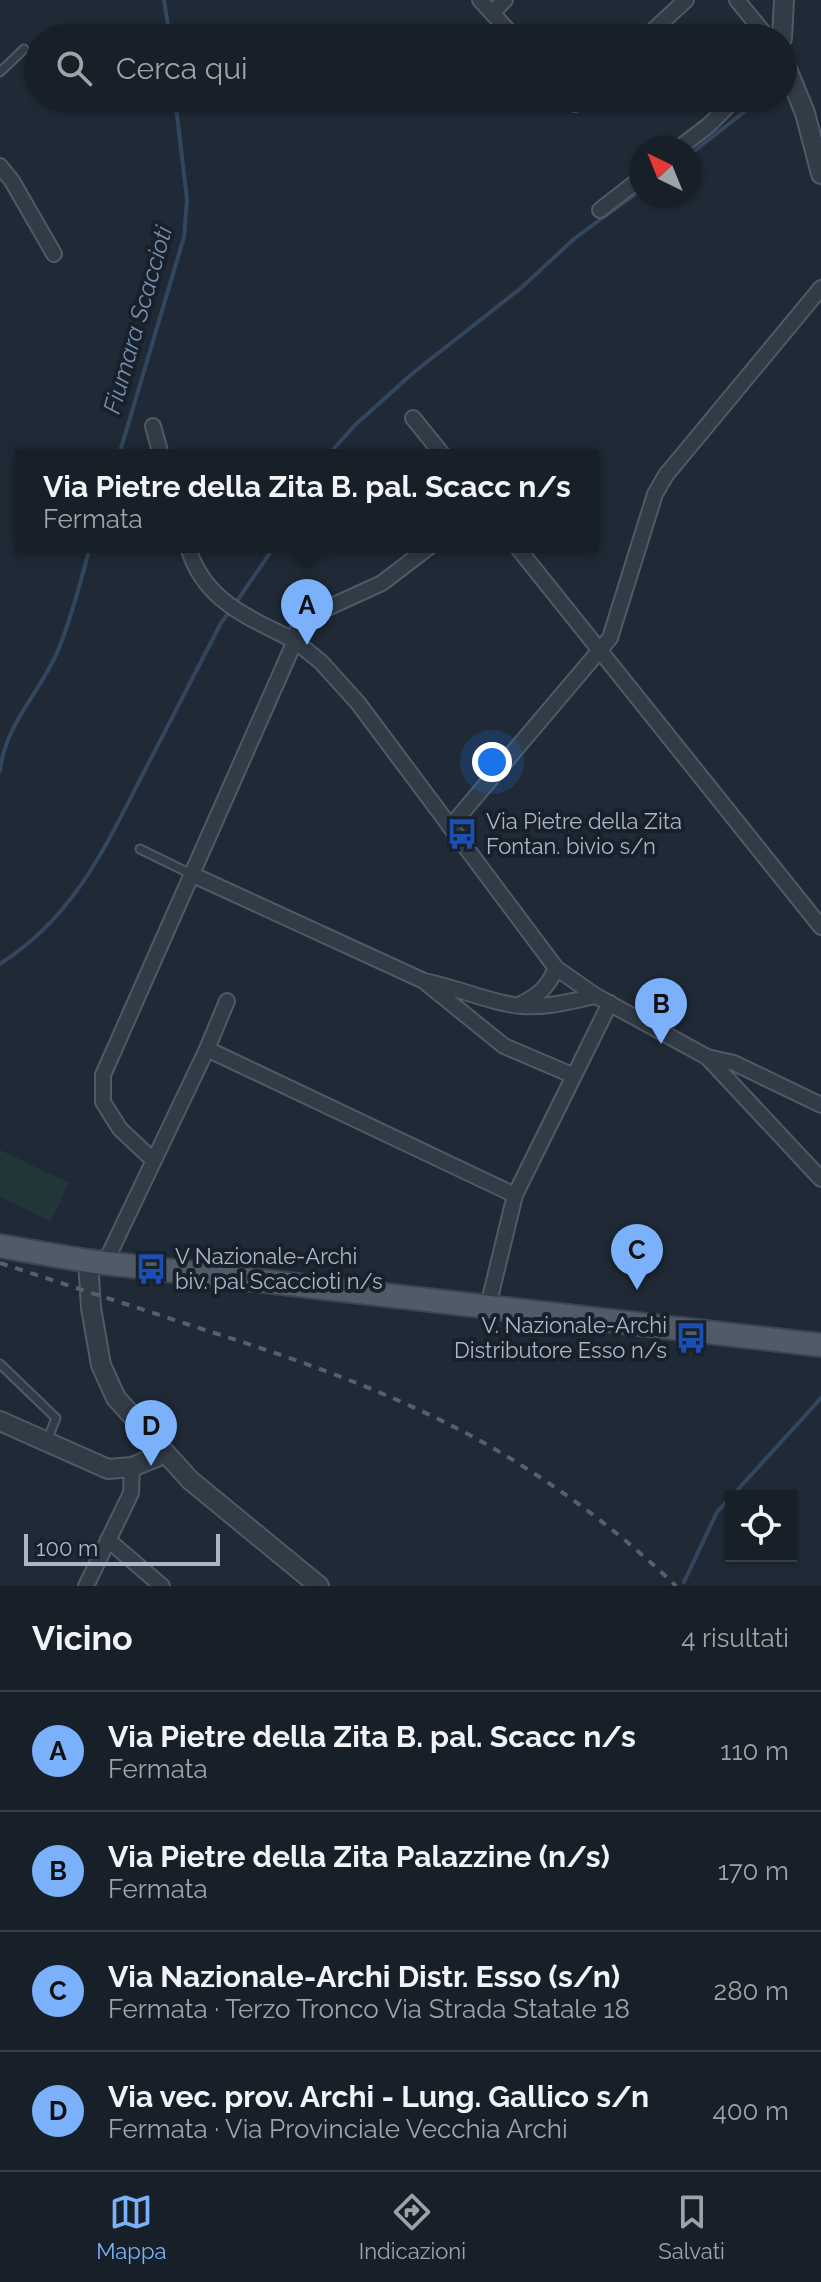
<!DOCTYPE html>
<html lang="it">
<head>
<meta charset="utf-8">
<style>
  :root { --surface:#172028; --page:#242d34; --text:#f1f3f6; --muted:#9ea3a8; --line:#363e45; --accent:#7bb1fa }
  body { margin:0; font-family:Raleway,sans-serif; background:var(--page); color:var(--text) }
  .controls { position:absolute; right:24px; bottom:24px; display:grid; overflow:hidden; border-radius:0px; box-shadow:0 2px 6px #0004 }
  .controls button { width:72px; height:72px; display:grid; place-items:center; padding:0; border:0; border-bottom:2px solid var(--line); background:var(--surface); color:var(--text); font:40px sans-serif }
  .compass { position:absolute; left:629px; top:136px; width:72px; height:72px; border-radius:50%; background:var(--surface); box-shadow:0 2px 6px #0004; rotate:317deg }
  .scale { position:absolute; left:24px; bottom:20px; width:196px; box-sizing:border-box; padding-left:8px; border:4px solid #acb6c4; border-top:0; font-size:22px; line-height:28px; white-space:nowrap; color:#acb6c4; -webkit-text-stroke:6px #18212b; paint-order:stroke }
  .you { position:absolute; left:492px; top:762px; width:28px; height:28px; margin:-20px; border:6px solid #fff; border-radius:50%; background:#1a73e8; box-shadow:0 0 0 12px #1a73e833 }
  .badge { display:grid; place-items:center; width:52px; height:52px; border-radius:50%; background:var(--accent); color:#111; font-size:26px; font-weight:700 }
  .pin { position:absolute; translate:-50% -66px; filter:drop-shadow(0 2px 4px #0008) }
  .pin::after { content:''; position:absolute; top:42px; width:28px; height:24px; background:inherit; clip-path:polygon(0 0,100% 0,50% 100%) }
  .popup { position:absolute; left:15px; top:449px; width:584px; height:104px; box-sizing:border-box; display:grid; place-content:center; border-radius:0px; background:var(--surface); filter:drop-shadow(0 2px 6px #0005); font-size:26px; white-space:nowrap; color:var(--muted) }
  .popup b { font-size:30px; color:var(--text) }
  .popup::after { content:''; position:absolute; left:50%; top:100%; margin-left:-16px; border:16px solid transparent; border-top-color:var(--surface) }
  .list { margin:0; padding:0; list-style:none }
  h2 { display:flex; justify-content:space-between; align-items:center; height:104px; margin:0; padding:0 32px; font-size:34px }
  h2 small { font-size:26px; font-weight:400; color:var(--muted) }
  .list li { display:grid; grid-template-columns:52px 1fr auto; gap:24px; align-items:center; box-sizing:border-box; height:120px; padding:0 32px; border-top:2px solid var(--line) }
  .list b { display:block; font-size:30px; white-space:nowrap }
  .list p { margin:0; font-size:26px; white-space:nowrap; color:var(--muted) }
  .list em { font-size:26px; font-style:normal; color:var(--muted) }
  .icon { flex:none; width:44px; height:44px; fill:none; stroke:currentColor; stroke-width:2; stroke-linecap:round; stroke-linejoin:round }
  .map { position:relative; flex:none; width:821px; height:1586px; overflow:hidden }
  .search { position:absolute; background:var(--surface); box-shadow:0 2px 6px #0004; left:24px; right:24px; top:24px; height:88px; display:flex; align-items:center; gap:20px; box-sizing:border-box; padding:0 28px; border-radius:44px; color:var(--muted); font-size:30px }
  .sheet { height:584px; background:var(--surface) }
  nav { display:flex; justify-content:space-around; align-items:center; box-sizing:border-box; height:112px; border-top:2px solid var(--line); background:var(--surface); font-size:22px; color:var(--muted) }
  nav a { display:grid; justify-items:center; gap:4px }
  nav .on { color:var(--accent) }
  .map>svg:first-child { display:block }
  .green { fill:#213637 }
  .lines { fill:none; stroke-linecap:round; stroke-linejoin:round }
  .stream { stroke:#32465e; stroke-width:4 }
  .service-casing { stroke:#505965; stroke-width:11 }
  .minor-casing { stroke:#505965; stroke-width:18 }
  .tertiary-casing { stroke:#505965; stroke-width:22 }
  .primary-casing { stroke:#3c4550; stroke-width:26 }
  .service { stroke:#323c47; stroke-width:7 }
  .minor { stroke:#323c47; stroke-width:14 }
  .tertiary { stroke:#323c47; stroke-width:18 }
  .primary { stroke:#505b67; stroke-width:22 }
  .rail { stroke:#54606e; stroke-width:4; stroke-dasharray:8 8; stroke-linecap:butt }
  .labels { text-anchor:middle; stroke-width:8; stroke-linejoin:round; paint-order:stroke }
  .poi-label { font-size:22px; fill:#acb6c4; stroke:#18212b; text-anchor:start }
  .water-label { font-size:24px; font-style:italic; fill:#748ead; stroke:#18212b }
</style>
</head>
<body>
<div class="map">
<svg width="821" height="1586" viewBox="0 0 821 1586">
  <rect width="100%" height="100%" fill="#1f2a36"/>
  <polygon class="green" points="0,1150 69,1183 51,1222 0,1197"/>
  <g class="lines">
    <g class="stream">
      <polyline points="164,0 170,38"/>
      <polyline points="689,155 762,98"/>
      <polyline points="119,455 184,237 187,200 175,98"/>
      <polyline points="328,455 355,425 413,373 521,288 575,238 641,190"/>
      <polyline points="235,604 274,547"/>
      <path d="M0,771C5,723 42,691 59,648C72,616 81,581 90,547"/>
      <path d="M0,964C76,915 105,847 145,770C170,721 196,672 221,623L230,611"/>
      <polyline points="732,1496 821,1398"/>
      <polyline points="684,1582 717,1512 731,1497"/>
    </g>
    <defs>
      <g id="service">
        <polyline points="0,72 24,49"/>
        <polyline points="140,849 191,874"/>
        <polyline points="0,1364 56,1418 47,1441"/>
      </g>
      <g id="minor">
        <polyline points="480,0 492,13"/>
        <polyline points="505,0 492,13 515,38"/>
        <polyline points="737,0 768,38"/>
        <polyline points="645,38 686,0"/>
        <polyline points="570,98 575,104 581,98"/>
        <polyline points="679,148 709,125 736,98"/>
        <polyline points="0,166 12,181 54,254"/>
        <polyline points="600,210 641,178"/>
        <polyline points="413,418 443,455"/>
        <polyline points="153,426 161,455"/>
        <polyline points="429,547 382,583 312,615 298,628 295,641 321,662 358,703 556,968 596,996 707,1057 821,1179"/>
        <polyline points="517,547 821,927"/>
        <polyline points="450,827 610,638 655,494 666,475 821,288"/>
        <path d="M191,874L424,981C456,987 493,1004 522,1006C547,1008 571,1001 596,996"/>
        <polyline points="425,982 504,1046 572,1075"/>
        <path d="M521,1004C539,995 548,987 556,968"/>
        <polyline points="207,1049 515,1195"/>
        <polyline points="707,1057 734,1063 821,1105"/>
        <path d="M153,1160L120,1129L103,1102V1075L295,641C249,617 204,602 188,547"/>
        <polyline points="105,1263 207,1049 227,1001"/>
        <polyline points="488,1306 515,1195 610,1003"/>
        <polyline points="108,1540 162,1586"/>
        <polyline points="86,1586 131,1493 132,1467"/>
      </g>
      <g id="tertiary">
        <polyline points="782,38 784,0"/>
        <polyline points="783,59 805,113 821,174"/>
        <polyline points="88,1261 91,1308 101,1365 116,1398 190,1480 319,1586"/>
        <polyline points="0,1421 108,1469 132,1467 164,1454"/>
      </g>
      <polyline id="primary" points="0,1246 88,1261 821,1345"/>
    </defs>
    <use href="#service" class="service-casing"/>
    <use href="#minor" class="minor-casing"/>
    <use href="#tertiary" class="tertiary-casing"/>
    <use href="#primary" class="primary-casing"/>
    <use href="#service" class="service"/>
    <use href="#minor" class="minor"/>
    <use href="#tertiary" class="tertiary"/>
    <use href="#primary" class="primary"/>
    <path class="rail" d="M0,1263C67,1285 135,1307 202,1329C296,1359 389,1391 477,1439C549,1479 617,1529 676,1586"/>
  </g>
  <defs>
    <symbol id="bus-bare" viewBox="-9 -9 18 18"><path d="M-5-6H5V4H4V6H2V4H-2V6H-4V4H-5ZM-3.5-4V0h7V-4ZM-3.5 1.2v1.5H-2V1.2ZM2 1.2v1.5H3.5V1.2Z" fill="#1a4fb4" stroke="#18212b" stroke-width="2.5" paint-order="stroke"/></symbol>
  </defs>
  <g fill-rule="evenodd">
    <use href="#bus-bare" x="440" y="812" width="44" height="44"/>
    <use href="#bus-bare" x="129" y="1247" width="44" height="44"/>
    <use href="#bus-bare" x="669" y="1316" width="44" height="44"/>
  </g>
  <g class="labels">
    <g class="poi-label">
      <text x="486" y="829">Via Pietre della Zita<tspan x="486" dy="25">Fontan. bivio s/n</tspan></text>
      <text x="175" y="1264">V Nazionale-Archi<tspan x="175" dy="25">biv. pal Scaccioti n/s</tspan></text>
      <text x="667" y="1333" text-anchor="end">V. Nazionale-Archi<tspan x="667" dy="25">Distributore Esso n/s</tspan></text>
    </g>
    <g class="water-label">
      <text transform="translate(138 320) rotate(-74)" y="8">Fiumara Scaccioti</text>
    </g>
  </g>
</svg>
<div class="controls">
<button><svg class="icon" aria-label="locate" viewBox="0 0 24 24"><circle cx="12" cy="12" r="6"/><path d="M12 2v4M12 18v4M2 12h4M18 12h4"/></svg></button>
</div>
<svg class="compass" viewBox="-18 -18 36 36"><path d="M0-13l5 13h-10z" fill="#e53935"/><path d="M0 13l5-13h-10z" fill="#9ea3a8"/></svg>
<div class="scale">100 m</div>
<div class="you"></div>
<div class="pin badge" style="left:307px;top:645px">A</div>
<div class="popup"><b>Via Pietre della Zita B. pal. Scacc n/s</b>Fermata</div>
<div class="pin badge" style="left:661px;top:1044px">B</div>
<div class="pin badge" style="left:637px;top:1290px">C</div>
<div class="pin badge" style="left:151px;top:1466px">D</div>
<div class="search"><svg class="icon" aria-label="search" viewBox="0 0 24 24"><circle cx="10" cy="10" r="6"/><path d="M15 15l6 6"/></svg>Cerca qui</div>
</div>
<section class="sheet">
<h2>Vicino<small>4 risultati</small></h2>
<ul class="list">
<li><span class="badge">A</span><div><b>Via Pietre della Zita B. pal. Scacc n/s</b><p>Fermata</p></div><em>110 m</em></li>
<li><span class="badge">B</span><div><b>Via Pietre della Zita Palazzine (n/s)</b><p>Fermata</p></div><em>170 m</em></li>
<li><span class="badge">C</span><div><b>Via Nazionale-Archi Distr. Esso (s/n)</b><p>Fermata · Terzo Tronco Via Strada Statale 18</p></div><em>280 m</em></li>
<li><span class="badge">D</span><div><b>Via vec. prov. Archi - Lung. Gallico s/n</b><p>Fermata · Via Provinciale Vecchia Archi</p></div><em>400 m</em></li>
</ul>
</section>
<nav>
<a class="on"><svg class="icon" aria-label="map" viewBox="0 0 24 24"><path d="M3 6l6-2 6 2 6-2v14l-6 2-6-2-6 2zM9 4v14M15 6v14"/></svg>Mappa</a>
<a><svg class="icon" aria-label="directions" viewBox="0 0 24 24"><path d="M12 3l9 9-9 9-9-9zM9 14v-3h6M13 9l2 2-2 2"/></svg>Indicazioni</a>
<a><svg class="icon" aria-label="saved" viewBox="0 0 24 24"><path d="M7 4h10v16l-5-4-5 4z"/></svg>Salvati</a>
</nav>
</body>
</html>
